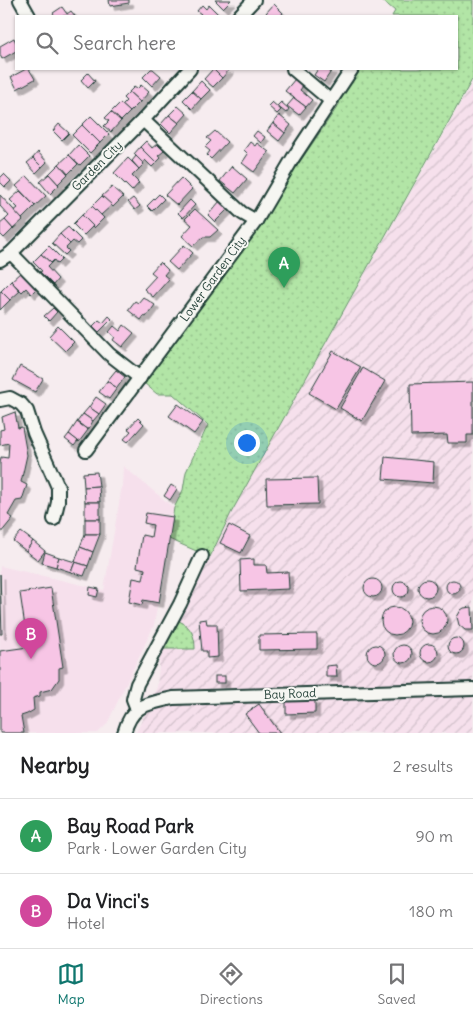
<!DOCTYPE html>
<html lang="en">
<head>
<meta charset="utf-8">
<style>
  :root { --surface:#fff; --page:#f2f2f2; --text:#202124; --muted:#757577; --line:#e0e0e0; --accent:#0f766e }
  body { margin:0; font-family:Delius,sans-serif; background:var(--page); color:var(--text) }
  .you { position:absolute; left:246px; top:442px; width:18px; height:18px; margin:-12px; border:4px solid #fff; border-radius:50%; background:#1a73e8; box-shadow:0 0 0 8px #1a73e833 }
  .badge { display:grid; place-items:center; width:32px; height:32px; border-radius:50%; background:var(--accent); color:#fff; font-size:16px; font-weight:700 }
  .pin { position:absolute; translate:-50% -41px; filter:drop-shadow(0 1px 2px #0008) }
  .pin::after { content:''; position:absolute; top:26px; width:18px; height:15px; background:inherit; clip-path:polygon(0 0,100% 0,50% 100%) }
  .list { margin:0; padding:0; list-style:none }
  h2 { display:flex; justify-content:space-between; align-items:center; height:65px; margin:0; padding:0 20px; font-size:21px }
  h2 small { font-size:16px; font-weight:400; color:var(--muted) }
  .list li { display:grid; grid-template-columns:32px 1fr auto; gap:15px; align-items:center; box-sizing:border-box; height:75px; padding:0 20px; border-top:1px solid var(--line) }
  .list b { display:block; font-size:19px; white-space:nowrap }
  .list p { margin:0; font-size:16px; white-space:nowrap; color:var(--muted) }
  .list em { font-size:16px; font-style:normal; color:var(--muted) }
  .icon { flex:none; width:28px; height:28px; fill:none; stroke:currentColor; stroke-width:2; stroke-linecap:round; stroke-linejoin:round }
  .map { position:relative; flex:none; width:473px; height:733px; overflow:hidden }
  .search { position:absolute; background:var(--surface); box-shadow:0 1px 4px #0004; left:15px; right:15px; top:15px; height:55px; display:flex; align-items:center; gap:12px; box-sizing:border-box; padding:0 18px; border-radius:0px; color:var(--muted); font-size:19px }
  .sheet { height:215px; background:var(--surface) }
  nav { display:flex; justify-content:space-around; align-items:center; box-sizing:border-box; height:70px; border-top:1px solid var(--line); background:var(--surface); font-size:14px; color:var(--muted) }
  nav a { display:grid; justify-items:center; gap:2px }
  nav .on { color:var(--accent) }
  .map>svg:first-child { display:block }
  .built { fill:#f6e0ec }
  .industrial { fill:url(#industrial-furrows) }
  .grass { fill:url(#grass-dots); stroke:#68916d }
  .building { fill:#f7c5e5; stroke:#1f3d34; filter:url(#shadow) }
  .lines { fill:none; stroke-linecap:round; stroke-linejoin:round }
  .street-casing { stroke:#1f3d34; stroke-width:16 }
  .street { stroke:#f6f6f2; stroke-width:12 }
  .labels { text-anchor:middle; stroke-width:4; stroke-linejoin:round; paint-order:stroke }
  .street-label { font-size:12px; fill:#1f3d34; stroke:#f6f6f2 }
</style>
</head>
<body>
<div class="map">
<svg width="473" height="733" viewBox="0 0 473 733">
  <defs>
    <pattern id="industrial-furrows" width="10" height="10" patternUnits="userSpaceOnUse" patternTransform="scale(1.25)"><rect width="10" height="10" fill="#f6e0ec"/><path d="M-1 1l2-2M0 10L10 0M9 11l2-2" fill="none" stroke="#d2c1cb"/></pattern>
    <pattern id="grass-dots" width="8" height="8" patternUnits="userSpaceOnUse" patternTransform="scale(1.25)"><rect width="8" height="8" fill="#b2e5a6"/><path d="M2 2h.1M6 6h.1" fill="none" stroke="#99c590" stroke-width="1.8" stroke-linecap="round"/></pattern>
    <filter id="shadow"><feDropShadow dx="4.5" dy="4.5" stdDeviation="0" flood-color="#0004"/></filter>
  </defs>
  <rect width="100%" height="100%" fill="#f6ecef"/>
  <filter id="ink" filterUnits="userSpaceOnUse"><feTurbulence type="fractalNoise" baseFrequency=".02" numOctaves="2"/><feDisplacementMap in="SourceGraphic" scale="10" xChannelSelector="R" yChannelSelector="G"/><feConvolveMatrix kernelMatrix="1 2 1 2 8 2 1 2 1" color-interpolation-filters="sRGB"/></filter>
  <g filter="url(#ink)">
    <polygon class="built" points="123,466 174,508 154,625 107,724 98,733 0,733 0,566 104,590 122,486"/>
    <polygon class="industrial" points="473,81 473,733 136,733 157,687 160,655 195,587 199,572 203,572 231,513"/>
    <g class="grass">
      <polygon points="382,0 473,0 473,78 231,513 210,557 169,539 174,508 183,490 186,472 208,425 173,394 157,394 144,383 258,223 340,103 332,95 354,69 457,69 457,16 392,16 395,11"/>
      <path d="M179,621C191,626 195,636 195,649H163L175,625Z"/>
    </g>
    <g class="building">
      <polygon points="109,0 129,0 129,3 110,6"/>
      <polygon points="215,0 231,0 223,8"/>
      <polygon points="274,4 283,13 280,16 269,16 266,13"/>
      <polygon points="202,5 206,9 209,5 218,14 217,16 199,16 201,14 197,11"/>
      <polygon points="62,7 67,14 71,11 75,16 55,16 53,13"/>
      <polygon points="14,38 16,43 16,51 2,59 0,55 0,46"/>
      <polygon points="26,69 29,69 35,79 17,89 11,77"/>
      <polygon points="151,69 153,69 161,76 152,86 143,77"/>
      <polygon points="213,69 230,69 222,78"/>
      <polygon points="213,69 222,78 213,87 204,79"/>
      <polygon points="318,69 332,70 324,82 314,75"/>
      <polygon points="88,73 95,81 88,88 81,80"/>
      <polygon points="295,79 303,86 300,90 312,100 306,107 285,91"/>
      <polygon points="201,81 210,90 201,99 192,91"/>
      <polygon points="141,85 149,92 140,102 129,92 134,87 137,89"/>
      <polygon points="192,91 201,99 192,109 183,100"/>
      <polygon points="129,92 140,102 130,112 122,105 126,101 123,98"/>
      <polygon points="294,98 306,107 299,115 287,106"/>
      <polygon points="272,102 281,110 277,114 268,106"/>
      <polygon points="281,102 289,109 286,113 277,106"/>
      <polygon points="120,103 130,112 121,121 111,112"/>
      <polygon points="178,106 187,114 179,123 169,115"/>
      <polygon points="111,112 121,121 111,132 104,126 109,121 105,118"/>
      <polygon points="169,115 179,123 170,133 161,124"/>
      <polygon points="279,115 291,125 285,133 273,123"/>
      <polygon points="91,116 109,134 100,143 82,125"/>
      <polygon points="273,123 285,133 279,141 267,131"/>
      <polygon points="59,124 69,133 62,140 53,131"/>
      <polygon points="82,125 100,143 90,153 72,135"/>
      <polygon points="215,131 227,142 211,159 207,155 210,151 205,147 211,141 207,138"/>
      <polygon points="257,131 265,137 261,143 253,136"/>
      <polygon points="146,141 152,148 157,144 164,151 158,156 161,158 156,163 140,147"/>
      <polygon points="250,142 255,146 257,143 269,152 254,172 242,163 248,154 244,150"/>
      <polygon points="78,145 89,156 80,165 69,155"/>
      <polygon points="140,147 156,163 152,167 145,160 143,163 134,154"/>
      <polygon points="38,152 47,162 42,167 33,158"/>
      <polygon points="69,155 78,164 68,174 59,164"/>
      <polygon points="136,156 144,164 139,169 132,161"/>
      <polygon points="33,158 42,167 36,173 27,163"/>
      <polygon points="128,158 139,169 132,176 139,183 132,191 114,173"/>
      <polygon points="59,164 68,174 58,184 49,174"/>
      <polygon points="232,166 247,179 235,193 220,181"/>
      <polygon points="4,174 11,181 5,187 0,182 0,178"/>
      <polygon points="49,174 59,185 50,194 40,182"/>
      <polygon points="27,176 46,196 35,206 16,186"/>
      <polygon points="181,178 192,189 177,205 165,195"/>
      <polygon points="112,187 123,197 113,207 102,196"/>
      <polygon points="20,191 35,206 22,219 14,211 18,208 10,200"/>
      <polygon points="159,194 164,199 152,211 147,206"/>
      <polygon points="0,195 23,220 13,229 5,220 9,216 0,206"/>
      <polygon points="102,196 112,205 101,215 92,206"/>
      <polygon points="133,198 140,206 135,210 128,202"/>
      <polygon points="190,200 195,205 183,218 178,213"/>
      <polygon points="220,201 228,209 215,222 208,215"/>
      <polygon points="92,206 104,218 94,228 82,215"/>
      <polygon points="195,209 218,230 210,237 203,237 193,246 182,236 192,225 185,219"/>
      <polygon points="82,215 93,226 84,235 73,224"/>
      <polygon points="5,220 13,229 4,238 0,234 0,224"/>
      <polygon points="68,227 81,240 77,244 73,241 70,244 60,234"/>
      <polygon points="60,234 70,244 66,248 69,251 65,255 52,243"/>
      <polygon points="184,245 193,253 177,270 168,262"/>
      <polygon points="49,246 62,259 57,264 54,260 51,263 41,254"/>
      <polygon points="41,254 51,263 47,267 58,279 53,285 40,272 42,271 33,262"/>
      <polygon points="160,262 168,270 164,275 169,279 153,297 144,289 156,276 151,272"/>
      <polygon points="21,272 37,288 31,294 26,288 22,292 11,281"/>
      <polygon points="11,281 20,291 10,300 1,291"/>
      <polygon points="1,291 10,300 0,310 0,292"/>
      <polygon points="143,297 155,305 146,317 144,316 141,320 128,310 135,301 138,303"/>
      <polygon points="53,308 57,312 49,321 44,316"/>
      <polygon points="109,316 112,319 99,332 93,326 99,320 103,323"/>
      <polygon points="124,325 134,333 122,347 113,340 115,337 109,332 114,326 120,331"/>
      <polygon points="58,326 74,342 65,351 49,336"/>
      <polygon points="333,351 361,367 336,409 309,393"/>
      <polygon points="20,366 43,379 35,392 13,380"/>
      <polygon points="363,368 385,381 362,421 340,408"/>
      <polygon points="116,370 125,377 117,388 107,381"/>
      <polygon points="107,381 117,388 109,399 99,392"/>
      <polygon points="473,382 473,435 467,435 467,443 448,443 447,435 411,436 410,384"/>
      <polygon points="96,397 106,404 99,414 89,407"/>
      <polygon points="178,404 203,422 194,434 169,416"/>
      <polygon points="89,407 99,414 93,421 83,414"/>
      <polygon points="15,412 18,428 22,427 27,455 21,482 27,485 22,500 16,501 8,515 13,518 0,534 0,464 1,457 8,458 9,443 0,445 0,430 4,429 2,417"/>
      <polygon points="83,414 93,421 88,430 77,422"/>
      <polygon points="138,418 144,424 128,442 124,439 131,431 128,429"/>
      <polygon points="77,422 88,430 79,442 69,434"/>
      <polygon points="69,434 78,441 74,446 65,439"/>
      <polygon points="385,457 434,462 433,483 383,479"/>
      <polygon points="97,472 99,486 84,487 83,473"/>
      <polygon points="317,478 318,504 267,505 266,479"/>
      <polygon points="171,485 177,489 170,500 164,496"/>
      <polygon points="99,486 100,502 85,502 84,487"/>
      <rect x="85" y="502" width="15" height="17"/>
      <polygon points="146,513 173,517 159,603 143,600 142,605 129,602 133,578 143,580 145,569 137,567 142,535 151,537 153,525 144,523"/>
      <rect x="85" y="519" width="15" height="15"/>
      <polygon points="229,525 250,536 241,553 220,543"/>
      <polygon points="21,532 33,541 26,551 13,541"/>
      <polygon points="85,534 100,534 93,552 80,547"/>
      <polygon points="33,541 45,551 38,560 26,551"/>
      <polygon points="80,547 93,552 88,566 75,562"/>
      <polygon points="45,552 59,557 56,567 42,563"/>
      <polygon points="59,557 75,562 71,572 56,567"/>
      <polygon points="254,559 254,565 266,565 267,573 288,572 289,589 241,591 240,560"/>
      <polygon points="75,562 88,566 84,576 71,572"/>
      <polygon points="0,574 2,634 0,634"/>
      <circle cx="373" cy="588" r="9"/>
      <circle cx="427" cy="588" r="9"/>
      <circle cx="453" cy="587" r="7"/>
      <circle cx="401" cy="589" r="8"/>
      <polygon points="90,587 99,589 97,597 89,595"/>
      <polygon points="51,588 63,667 59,668 59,679 52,689 40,692 40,696 33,698 34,710 27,714 21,716 24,733 0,733 0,651 28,647 20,593"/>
      <circle cx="433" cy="620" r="14"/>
      <polygon points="472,607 473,630 465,630 459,625 457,617 461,610 464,608"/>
      <circle cx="395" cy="621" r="14"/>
      <polygon points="206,619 207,624 217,624 218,657 207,658 207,651 202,651 199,620"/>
      <polygon points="317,634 317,649 259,650 259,635"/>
      <circle cx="456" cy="646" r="8"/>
      <circle cx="429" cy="653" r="9"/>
      <circle cx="376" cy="654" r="9"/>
      <circle cx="403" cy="654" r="9"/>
      <polygon points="336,665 337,677 326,677 326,666"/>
      <rect x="215" y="676" width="10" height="7"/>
      <polygon points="315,700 315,713 286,714 286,701"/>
      <polygon points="259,704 280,733 259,733 245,714"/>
    </g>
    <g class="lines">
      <defs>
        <g id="street">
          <polyline points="20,0 29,16"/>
          <polyline points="239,16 254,0"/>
          <polyline points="293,69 331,101"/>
          <polyline points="143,120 242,213 256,221"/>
          <polyline points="11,253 109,354 140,378"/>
          <polyline points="0,260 11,253 143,120 190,69"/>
          <polyline points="0,400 10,398 21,404 27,411 34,433 58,487 58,502 54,519"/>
          <polyline points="86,450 256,221 293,158 352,69"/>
          <polyline points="137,709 133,699 137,684 180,604 202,556"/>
          <path d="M124,733C132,704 147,704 173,698L473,689"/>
        </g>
      </defs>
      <use href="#street" class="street-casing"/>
      <use href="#street" class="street"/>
    </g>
  </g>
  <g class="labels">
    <g class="street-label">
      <text transform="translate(97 166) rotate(-45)" y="4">Garden City</text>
      <text transform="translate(213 279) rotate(-54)" y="4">Lower Garden City</text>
      <text transform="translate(290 694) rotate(-2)" y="4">Bay Road</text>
    </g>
  </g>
</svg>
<div class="you"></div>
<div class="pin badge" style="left:284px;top:288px;background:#2e9e5b">A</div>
<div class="pin badge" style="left:31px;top:659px;background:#d1479c">B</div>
<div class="search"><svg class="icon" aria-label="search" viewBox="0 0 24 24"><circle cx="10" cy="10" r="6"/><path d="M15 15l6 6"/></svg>Search here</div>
</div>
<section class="sheet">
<h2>Nearby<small>2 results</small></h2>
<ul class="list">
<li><span class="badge" style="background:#2e9e5b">A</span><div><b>Bay Road Park</b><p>Park · Lower Garden City</p></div><em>90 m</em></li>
<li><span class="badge" style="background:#d1479c">B</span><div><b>Da Vinci's</b><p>Hotel</p></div><em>180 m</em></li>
</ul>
</section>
<nav>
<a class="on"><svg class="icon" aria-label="map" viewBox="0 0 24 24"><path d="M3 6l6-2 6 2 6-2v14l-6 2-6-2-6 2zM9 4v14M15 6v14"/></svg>Map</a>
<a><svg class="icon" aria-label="directions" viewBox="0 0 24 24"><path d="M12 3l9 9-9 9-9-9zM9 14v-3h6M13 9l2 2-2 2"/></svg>Directions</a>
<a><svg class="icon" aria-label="saved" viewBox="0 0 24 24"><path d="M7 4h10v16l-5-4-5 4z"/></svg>Saved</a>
</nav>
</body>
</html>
